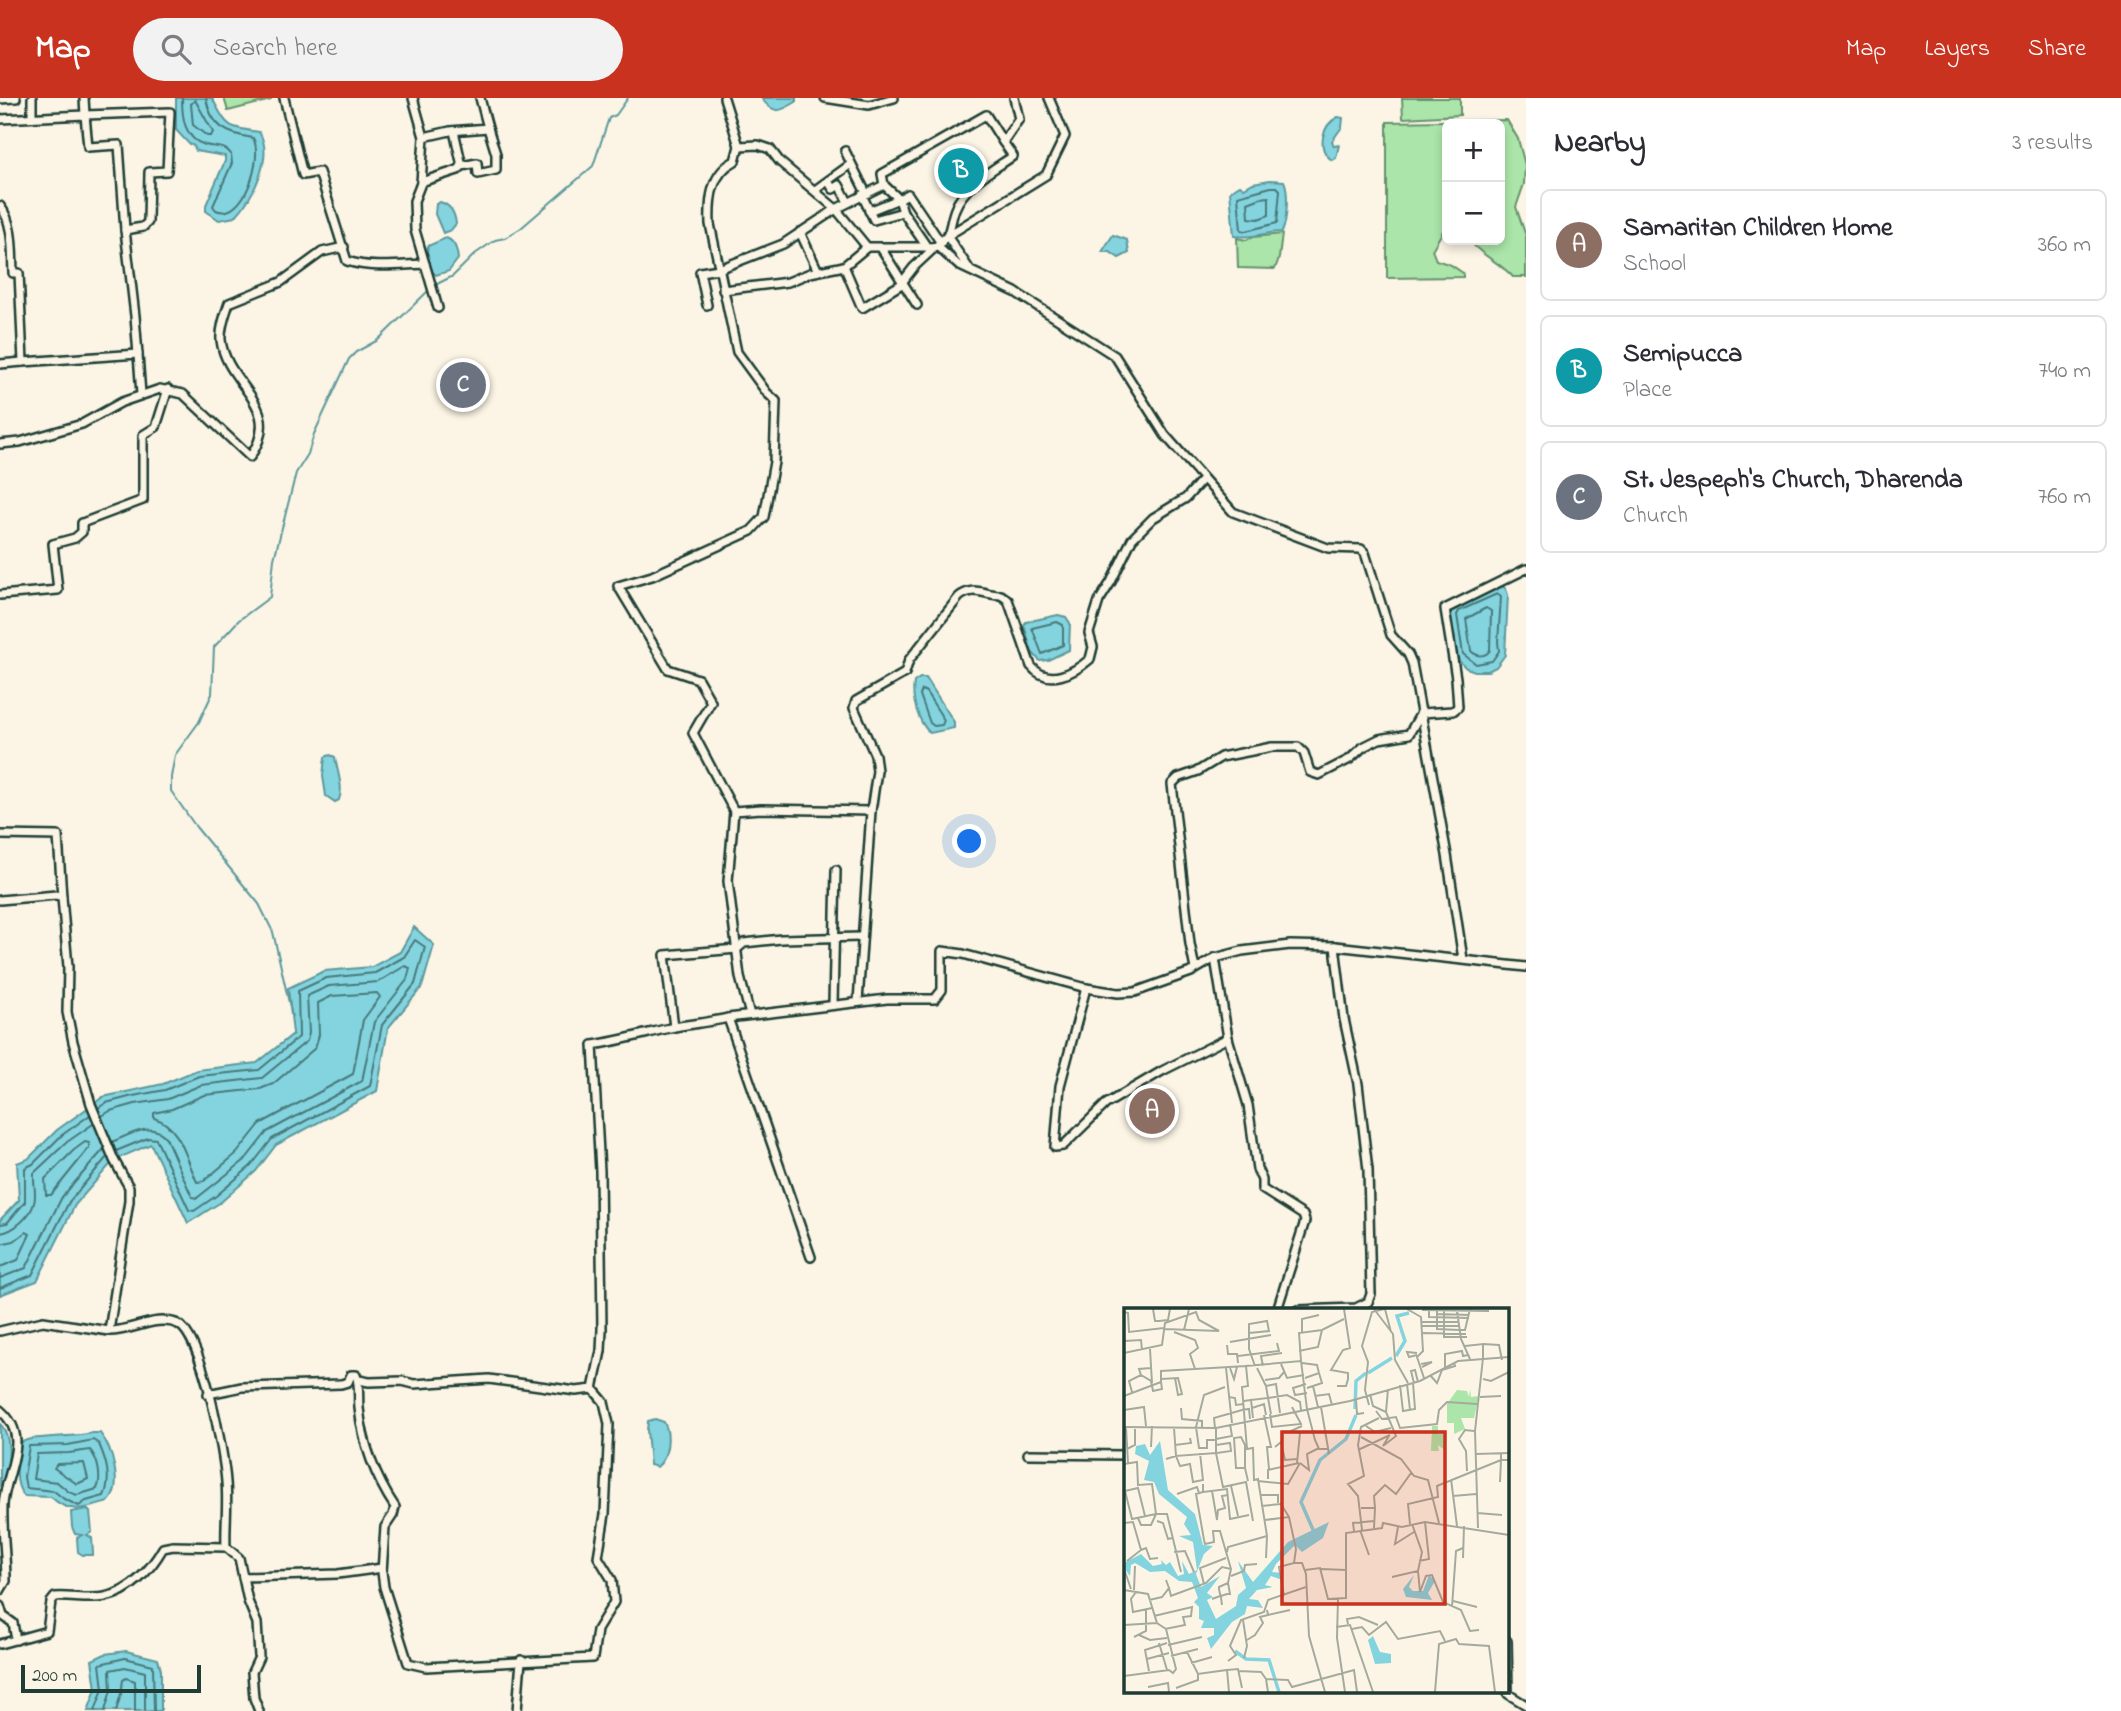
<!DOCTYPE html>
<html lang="en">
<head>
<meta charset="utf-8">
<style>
  :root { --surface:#fff; --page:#f2f2f3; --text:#2b2b33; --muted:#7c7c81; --line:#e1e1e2; --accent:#c8321e }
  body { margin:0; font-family:"Indie Flower",sans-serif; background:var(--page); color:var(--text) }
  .controls { position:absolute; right:21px; top:21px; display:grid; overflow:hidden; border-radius:10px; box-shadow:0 4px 10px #0003 }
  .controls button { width:63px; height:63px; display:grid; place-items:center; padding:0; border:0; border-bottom:2px solid var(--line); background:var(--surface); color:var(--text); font:35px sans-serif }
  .scale { position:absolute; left:21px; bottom:18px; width:180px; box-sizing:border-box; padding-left:7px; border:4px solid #1f3d34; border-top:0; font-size:19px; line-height:24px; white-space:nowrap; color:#1f3d34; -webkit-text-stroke:5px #fcf5e5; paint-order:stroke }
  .you { position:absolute; left:970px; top:744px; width:24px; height:24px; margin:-18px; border:5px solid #fff; border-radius:50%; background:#1a73e8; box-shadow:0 0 0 10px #1a73e833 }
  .badge { display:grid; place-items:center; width:46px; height:46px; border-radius:50%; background:var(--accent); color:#fff; font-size:23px; font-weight:700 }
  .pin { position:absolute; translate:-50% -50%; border:4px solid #fff; box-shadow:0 2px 7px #0006 }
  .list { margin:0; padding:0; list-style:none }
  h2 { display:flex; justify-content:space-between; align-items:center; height:91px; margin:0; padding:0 28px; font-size:30px }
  h2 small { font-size:23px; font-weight:400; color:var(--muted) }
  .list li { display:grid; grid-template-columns:46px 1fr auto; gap:21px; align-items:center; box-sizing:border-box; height:112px; margin:0 14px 14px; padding:0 14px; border:2px solid var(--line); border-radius:10px }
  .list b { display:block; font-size:26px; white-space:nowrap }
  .list p { margin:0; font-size:23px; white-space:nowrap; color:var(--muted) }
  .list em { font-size:23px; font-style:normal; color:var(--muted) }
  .icon { flex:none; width:38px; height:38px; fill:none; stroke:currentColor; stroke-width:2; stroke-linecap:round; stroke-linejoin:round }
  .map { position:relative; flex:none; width:1526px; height:1613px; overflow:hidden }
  header { display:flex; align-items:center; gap:42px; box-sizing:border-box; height:98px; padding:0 35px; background:var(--accent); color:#fff }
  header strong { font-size:33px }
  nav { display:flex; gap:38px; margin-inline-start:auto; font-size:24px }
  .search { width:490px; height:63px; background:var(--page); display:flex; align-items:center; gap:18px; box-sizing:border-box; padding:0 24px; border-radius:38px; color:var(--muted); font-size:26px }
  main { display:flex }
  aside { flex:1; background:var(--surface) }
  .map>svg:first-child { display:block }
  .green { fill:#abe5a9; stroke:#65916e; stroke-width:2 }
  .water { fill:#84d4e0; stroke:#5c989b; stroke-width:2 }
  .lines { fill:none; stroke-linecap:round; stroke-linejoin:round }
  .shore { stroke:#477979; stroke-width:2 }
  .stream { stroke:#5c989b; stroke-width:2 }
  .minor-casing { stroke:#1f3d34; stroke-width:12 }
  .minor { stroke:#fcf5e5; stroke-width:7 }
  .inset-river { fill:none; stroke:#84d4e0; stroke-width:3.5 }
  .inset-road { fill:none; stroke:#a4ab9e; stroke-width:2 }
  .view { fill:#c8321e; fill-opacity:0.15; stroke:#c8321e; stroke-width:3.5 }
  .inset-edge { fill:none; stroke:#1f3d34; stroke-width:3.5 }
</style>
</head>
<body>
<header>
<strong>Map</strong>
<div class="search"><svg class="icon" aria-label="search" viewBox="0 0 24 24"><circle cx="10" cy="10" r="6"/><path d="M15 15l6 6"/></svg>Search here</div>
<nav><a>Map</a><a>Layers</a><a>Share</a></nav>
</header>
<main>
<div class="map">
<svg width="1526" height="1613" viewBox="0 0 1526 1613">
  <rect width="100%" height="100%" fill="#fcf5e5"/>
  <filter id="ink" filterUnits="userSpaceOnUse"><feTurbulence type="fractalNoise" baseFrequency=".0143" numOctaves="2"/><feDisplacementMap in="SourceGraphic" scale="14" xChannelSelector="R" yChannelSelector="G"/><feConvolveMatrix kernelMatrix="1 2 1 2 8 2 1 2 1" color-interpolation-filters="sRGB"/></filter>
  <g filter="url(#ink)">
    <g class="green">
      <polygon points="224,0 271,0 271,2 228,13"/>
      <polygon points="1402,0 1460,0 1460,17 1403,20"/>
      <path d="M1507,22L1518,41L1525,67L1524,86L1516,109L1526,138V179H1513C1500,164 1481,158 1469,142H1500V26H1447V126L1432,152L1436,162L1451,167L1463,175V179L1387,180V24Z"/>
      <polygon points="1282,136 1279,160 1275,171 1238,170 1237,140 1246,142 1253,139"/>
    </g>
    <g class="water">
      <path d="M176,0H212C228,29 225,29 259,34C275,58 252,101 235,119L219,122L206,113V107L225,63V58L196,53L194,48L189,46L176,32Z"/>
      <path d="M761,0H796V4C780,14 774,17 761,0Z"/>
      <path d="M1338,19L1343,20L1342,29L1332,43L1334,48L1339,47L1336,60L1332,62C1316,51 1322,27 1338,19Z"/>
      <path d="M1270,82L1284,83C1289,93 1287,124 1282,134C1265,134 1251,141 1234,138L1230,93L1240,87L1244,90L1253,85Z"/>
      <path d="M440,104C451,107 455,115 456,126L451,132L443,135L435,116L436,106Z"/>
      <polygon points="1113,137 1127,142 1129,155 1119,160 1110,154 1102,154"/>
      <path d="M446,140C455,143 457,152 458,161L449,173L436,177C428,171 425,158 428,148Z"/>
      <polygon points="1502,488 1506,491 1508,497 1505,557 1496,569 1488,573 1475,573 1466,570 1459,563 1453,543 1450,516 1452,510 1497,489"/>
      <polygon points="1058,517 1066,519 1070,525 1069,552 1048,562 1040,563 1032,554 1024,527 1026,524"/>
      <path d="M920,580H926L954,624V630L930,635C918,624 911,600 914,584Z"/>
      <path d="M330,657L335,659C337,673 344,689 339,702L335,704L326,698L323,678L325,659Z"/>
      <polygon points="414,829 434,847 422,889 388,930 377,993 276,1047 256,1073 221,1104 188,1125 151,1046 114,1062 75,1107 37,1183 0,1197 0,1122 19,1102 17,1065 28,1061 57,1032 103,999 163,986 197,972 257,965 293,936 288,890 324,873 372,869 400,854"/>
      <path d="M655,1321L664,1324C671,1337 668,1360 657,1369L650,1367L647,1332L648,1323Z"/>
      <path d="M0,1326C13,1339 10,1372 0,1387Z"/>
      <path d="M92,1335H100C112,1350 124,1389 108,1404C85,1411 70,1417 51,1399L24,1398C12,1384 18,1362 21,1345C31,1337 74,1340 92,1335Z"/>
      <polygon points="87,1411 90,1414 92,1434 87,1437 92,1440 93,1455 93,1457 83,1457 78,1454 77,1440 82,1437 75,1436 72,1429 71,1414"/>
      <polygon points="126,1553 158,1561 161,1572 161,1613 88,1613 96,1591 92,1562 105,1556"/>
    </g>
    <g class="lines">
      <g class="shore">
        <path d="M182,0C182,19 184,41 205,47C216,50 224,47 231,56L232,65L213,108L216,112C244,124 264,59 253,40C227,36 211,29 206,0"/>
        <polygon points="195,2 213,34 211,38 207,38 193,27 191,6"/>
        <polygon points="1271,89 1277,89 1280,92 1277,125 1246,133 1241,132 1238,98"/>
        <polygon points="1269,99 1269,117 1258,121 1249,120 1248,105 1261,100"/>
        <polygon points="1497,496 1501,499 1498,544 1499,553 1492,563 1476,566 1463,556 1457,517 1459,513"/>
        <path d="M1486,510L1491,513L1490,552C1486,559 1477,559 1471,553L1466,521Z"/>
        <polygon points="1057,524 1063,527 1063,547 1042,556 1032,530"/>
        <polygon points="922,592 926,594 944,622 942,627 934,628 930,625 920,597"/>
        <path d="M377,895L380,899L363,922L353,976L260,1026L237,1055L204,1083L197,1084C186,1061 181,1028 154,1020V1015L172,1011L204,997L260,991L273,986L315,950L319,937L318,905L332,898Z"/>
        <polyline points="98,1010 106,1005 133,998 165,992 199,978 259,972 299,939 298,893 326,880 375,875 404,859 415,842 425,849 415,886 382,927 370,988 272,1041 251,1068 216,1098 194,1113 189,1112 156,1041 148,1040 116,1053"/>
        <path d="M102,1018L110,1013L135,1006L168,1001L201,987L262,980L307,943L309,935L307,898L329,888L378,884L405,868L410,870L407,882L374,924L362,983L267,1034L245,1062L197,1100L192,1099L166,1040C153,1022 129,1037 112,1044"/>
        <polygon points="85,1044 89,1045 89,1050 51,1097 46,1097 45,1081 74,1052"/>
        <polyline points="0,1126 7,1125 25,1104 25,1070 33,1066 62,1037 90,1017"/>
        <path d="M0,1135C13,1134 31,1118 34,1105C37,1096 33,1085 34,1075L67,1044L93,1026"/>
        <polyline points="0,1146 14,1143 26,1134 30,1136 18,1162 0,1169"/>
        <polyline points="0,1180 26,1170 62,1099 104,1051"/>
        <polyline points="0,1190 32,1177 69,1104 107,1059"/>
        <path d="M93,1342L99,1346C106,1362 112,1381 104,1398L86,1403L79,1408L64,1401L54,1393L26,1390L24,1379L29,1348L68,1347Z"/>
        <path d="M90,1352C98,1361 102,1380 97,1391L77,1397L69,1394L57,1384L33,1381L37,1356L69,1355Z"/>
        <polygon points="84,1365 88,1381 77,1386 54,1370 57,1366"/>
        <polyline points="95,1613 103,1591 100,1566 125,1560 153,1567 154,1613"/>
        <polyline points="105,1613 111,1592 110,1572 125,1569 145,1574 145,1613"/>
        <polyline points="116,1613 121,1596 123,1582 126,1580 135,1583 135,1613"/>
      </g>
      <g class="stream">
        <polyline points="433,188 453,178 475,156 495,142 505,140 521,130 593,68 609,20 616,17 628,0"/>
        <polyline points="292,918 273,834 259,806 196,729 171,693 171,679 175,657 199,624 212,596 214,549 239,522 270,499 274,461 296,375 308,356 314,336 349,261 356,254 378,242 429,192"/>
      </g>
      <defs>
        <g id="minor">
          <polyline points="32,0 32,19"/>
          <polyline points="84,0 85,17 170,14 167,73 149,74 148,124 143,129 125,132 135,218 141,296"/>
          <path d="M284,0L303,77L319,74L347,163C372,171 399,167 425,166"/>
          <polyline points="413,0 424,39 421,85 414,103 415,132 438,210"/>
          <path d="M724,0L739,48L735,63C711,75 709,101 710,126L737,254L767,295L776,303L774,364L764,419L751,433L652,478L618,488L668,571L698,581L711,604L693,635L734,713L728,783L740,879L750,917"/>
          <polyline points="825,0 869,7 894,0"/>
          <polyline points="0,1 16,0"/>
          <polyline points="0,21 85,17 88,49 119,47 125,132"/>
          <polyline points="454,33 462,68"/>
          <polyline points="424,39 450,33 488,30 480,0"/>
          <path d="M1003,44L1013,58C993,72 964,87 955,111C951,121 951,130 947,138L1046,77L1065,38L1049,0"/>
          <polyline points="739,48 758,47 770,51 780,64 836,111 867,149 938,149 958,167 1015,194 1115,258 1165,337 1233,414 1328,450 1361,451 1365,455 1391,537 1408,556 1412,565 1447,757 1463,861"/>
          <polyline points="845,53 866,95"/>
          <polyline points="828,83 833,91 839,87 848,104"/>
          <polyline points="421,84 458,72 462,68 477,65 478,76 496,72 496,56 488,30"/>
          <polyline points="884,87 899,101 908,96 941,145"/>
          <polyline points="815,92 851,66"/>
          <polyline points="862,97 874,122 903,114 927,149"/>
          <path d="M0,108C14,125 12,155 13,175H19L23,264L138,256"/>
          <polyline points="869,113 899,101 903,114"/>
          <polyline points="800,134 818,173"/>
          <polyline points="867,149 844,168 862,210 900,187 914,169 947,138 970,172"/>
          <polyline points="881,150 917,207"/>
          <polyline points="723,192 788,184 810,175 844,168"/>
          <polyline points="707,207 700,174 719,171 783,146 836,111 884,87 882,76 986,17 1003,44 1019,21 1014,0"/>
          <polyline points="0,266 23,264"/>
          <path d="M0,346L20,344L82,326L122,304L160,291L183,296L250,359C286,307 226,288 221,242C220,230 225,217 229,205L281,184L322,154L344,149"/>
          <polyline points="0,497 58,492 53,446 75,440 82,434 82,425 143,402 143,337 156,329 168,291"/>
          <polyline points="734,713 761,711 871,713 858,904"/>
          <path d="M871,713L877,673L875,657L854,610L856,603L905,575L909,562L959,499C973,487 984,497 1001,497L1008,502L1031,568C1048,589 1074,575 1090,561L1093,549L1089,535L1099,503L1111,484L1132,441L1153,420L1186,400L1203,381"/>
          <polyline points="0,737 58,738 62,799"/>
          <polyline points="0,802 56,797 62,799 68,869 67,914 73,944 91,1006 114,1062 129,1089 129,1103 109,1233 43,1223 0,1233"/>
          <polyline points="1215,860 1228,940 1248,1007 1257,1071 1262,1082 1262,1091 1303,1117 1305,1123 1277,1212"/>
          <polyline points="1195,871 1190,846 1172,686 1178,680 1198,673 1221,659 1272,649 1298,649 1304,655 1310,674 1319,677 1350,661 1363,649 1379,641 1409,636 1421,615 1453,613 1458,609 1456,580 1445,511 1526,471"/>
          <polyline points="1086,890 1060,988 1055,1049 1063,1048 1106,1006 1162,973 1228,940"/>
          <polyline points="833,906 836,772"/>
          <polyline points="728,920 811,1159"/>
          <polyline points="674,929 665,857 737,851 744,845 781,841 861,839"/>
          <polyline points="1298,1212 1356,1210 1368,1204 1371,1196 1368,1072 1358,986 1344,921 1335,848"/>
          <path d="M109,1233C130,1234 157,1216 178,1226C203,1239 224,1355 226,1384C228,1406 225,1428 226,1449L239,1460L248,1503L257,1525L259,1559L252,1574L254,1600L259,1613"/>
          <path d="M359,1282L369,1284L402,1283L414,1286L489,1281L576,1293L593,1291L601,1253L602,1231L600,1073L593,947C621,943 647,935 674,929C692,926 710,924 728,920L887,901H935L942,892V853L963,856L1086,890L1118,895L1135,894L1191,874L1215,860L1242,853L1290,847L1335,848L1526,869"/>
          <path d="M208,1296L242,1289L341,1286L348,1284L351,1277H356C360,1287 358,1299 359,1310C363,1347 375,1379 395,1409L393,1417L385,1429L382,1474L384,1489L408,1565L426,1569L593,1560L597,1532L614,1504L612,1482L598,1459L605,1416L609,1326L604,1304L593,1291"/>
          <path d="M0,1312C33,1340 5,1374 3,1407C2,1432 6,1458 6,1483L0,1493"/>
          <polyline points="1028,1356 1125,1357"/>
          <polyline points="243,1479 338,1476 382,1470"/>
          <polyline points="0,1508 3,1518 13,1525 16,1542"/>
          <polyline points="1507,1543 1508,1596 1526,1607"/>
          <path d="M0,1546L47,1533L51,1504L55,1499C71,1498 89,1502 105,1499C131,1494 151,1471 163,1450L173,1448L226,1449"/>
          <polyline points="517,1613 521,1562"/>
        </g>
      </defs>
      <use href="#minor" class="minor-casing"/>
      <use href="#minor" class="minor"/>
    </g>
  </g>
  <g transform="translate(1124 1210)">
    <rect width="385" height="385" fill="#fcf5e5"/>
    <path d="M346,81L347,89L355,88L350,110H337L341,121L330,126V115H323V96L333,82L343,83L345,89ZM308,118H314V126H319L322,143L314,137L315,143H307Z" fill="#abe5a9"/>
    <path d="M36,133L44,182L71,206L79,237L89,238L80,246L72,266L77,279L96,268L83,285L89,289L83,292L92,311L112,298L114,287L122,280L114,253L129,274L164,234L205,214L199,230L178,244L171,237L152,256L148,264L158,265V272L147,268L141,277L149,279L133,282L125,291L134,292L139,300L123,298L121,306L108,314L87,341L83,330L90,327V320H77L80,313L75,311V299L70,294L74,290L68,274L55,273L41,263L26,264L11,255L7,257L6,268L0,260V255L17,246L29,258L38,256L37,252L42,257L46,254L54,268L60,266L58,253L65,266L73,262L69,234L55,228L67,227L60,216L63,209L35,186L30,174L20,172L25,153L11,146L12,138L21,136L26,147ZM290,267L285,279L289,283H299L305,267L311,273L304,285L308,292L282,289L279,281ZM249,328L256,344L267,346V355L251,356L244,332Z" fill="#84d4e0"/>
    <path class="inset-river" d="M272,48L281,33L273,8L285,5M244,65L268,50M231,101L232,73L242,65M190,224L177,194L196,152L222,131L232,107M111,343L122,351L145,352L155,384"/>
    <path class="inset-road" d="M29,1L31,13H35L44,12L46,1M250,1L269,26L271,52L284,75M261,1L267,24M283,1L297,9L299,43L293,49L300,70M313,1V21L335,22H341L346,1M298,2L365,3M305,2V9L345,10M320,2V29H343M333,3L337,31L346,51M0,4L4,5L5,24L40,20M313,6L345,7M297,14H335M298,18H336M60,22L65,1M50,24L71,32L74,40L66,46L71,61M178,24V11L195,7M125,25L145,23L143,13L125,16V41L131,58M299,25L342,26M0,33L17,32L18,42M106,34L147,27M359,36L375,37L378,52M103,37L104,46H113L114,55M341,38L359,36V50M26,41L28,75M175,43L194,39L198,22M0,45L38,37L41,15L72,4L75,12L95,23L40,21M293,45L283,44L285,49L293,47M114,48L155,43L153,35M177,53L175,25L198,22L220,11M178,55L193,57L195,65M157,56L163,70L180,67M297,56L308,54L298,59M139,58L137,48L158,45M321,59V46L338,43L339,48L344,47M102,60L108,115M106,60L110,71L113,59M133,60L142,78L152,76L156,105M17,67L27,73L29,83L38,81L37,74M306,67L313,75L318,62L331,58L330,54M181,70L195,65L198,75L183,80M37,71L54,70L58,86L54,87L51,70M359,71L367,73L385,64M141,72L155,70L160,64M290,75L287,63L291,62L294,74M182,76L169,80L171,87L183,85M283,76L286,102M276,77L279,103L291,101L289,75M189,78L194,99M213,78H222L224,71V65L207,62L219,42L226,40L220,1M8,84L5,73L17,67L15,61L27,60M246,86L249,98L262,104L272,128L259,138L265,128M0,88L37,74V63L122,58M191,88L205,86L208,97M105,89L111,90L112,97L120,96M356,89L377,88M232,91L233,106L240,105M127,92L144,90L142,78M120,93L127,92L129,110M245,97L241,82L244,54L238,38L248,4L260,1M197,99L205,146M57,100L58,111L78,113V121M128,100L140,96L142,107M183,101L191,132L195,141H204M0,102L20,99L22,118M252,103L258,111L272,109L276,120L313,116L315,102L323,94L353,96M262,104L264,81M146,106L148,119L177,116L168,99M147,106L144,90L163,87L176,94L177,102M140,107L147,139H143L145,161M242,118L251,124L267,120M0,119L92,120L226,93L296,73L334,53L385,49M2,119L4,155M50,120L52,148L92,145L99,179L122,174L129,213M91,120L90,110L118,102L125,101L126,111M92,120V145M237,129L277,151L290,168L304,172L315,215M92,131L108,128L106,116M92,132H83V140H75L72,119L80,87L101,79M51,137L67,135L66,130M92,137L106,135L107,143L93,145M27,139L28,118M151,139L157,134L161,152L173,151M3,141L11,137V121M234,142L266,127M352,146L385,145M42,151L52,148L56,158L66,156L69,174L79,172L76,145M173,155L176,125L167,123L178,118M176,155L185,162L183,146L195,140M0,156L13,154L14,177L28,176L32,206L8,211L1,183M121,160V137L117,129L110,130L112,160H121L124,173M343,163L342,143L335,131L341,122L350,123M144,171V162L175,155M327,171L333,218M134,173L164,176L176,155M376,174L377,152H385M79,176V184L72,186L80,232L81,236L90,234L89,223H96L107,261L104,275M107,178L114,208M1,183L14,180L21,208M88,183L93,212L94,202L101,200L98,188L104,187M79,184L103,181L106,211L125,207M53,186L73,179L75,185M136,187H154V195M329,188L352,186M137,198L157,196L165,209M237,200H251L250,220M251,200L250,188L261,177L272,186L287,165M353,205L378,207M14,210L17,217H27L32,206H43L57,264M141,212L165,209L172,241L170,255L155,259L160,288M33,213L39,215L44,231L48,230M0,215L9,214L17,242L3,253M286,216L284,196L314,189L313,178L377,152V145M274,219L271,236L290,224M354,220L351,123L359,50M236,222L245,247M238,222L234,188L224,176L240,168L234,137L237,119L255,110M230,223L229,215L250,213M17,242L22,240L26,251L34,250M50,244L61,243L70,264M103,244L104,239L143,228L134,171L130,172L129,140L123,141L118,79L124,78L122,58L177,53L183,101M142,250L143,228M339,250L340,218M295,253L305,251L301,214M170,255H178L182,266L185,328L201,384M0,261L7,281M197,261L222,262V225L258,220L259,215L278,219L301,214L385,227M181,262L196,260L204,291L222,290V262M294,263L296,284L302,268L308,267L319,294L337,302L346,323L355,322M107,268L120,263L121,257L133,256M268,269L294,263L298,244L288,216M80,276L76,260L102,250M45,280L47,288L52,286L82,275L98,259L107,261M0,282L24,286L33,315L42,321L52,361L49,365L45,362L0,368M10,282L11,258M12,284L7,291L9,304L28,300M88,291L96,288H97L103,286H106L104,275L95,279V281L96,286L97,288V290L98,297M214,291L213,330L221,384M25,292L38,289L45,280L42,272M329,293L353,299M328,299L332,243L339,240M144,307L166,302M30,308L68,299L67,308L59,309L61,317L41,321M119,312L123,338L120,350M224,316L223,311L235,309L254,317M0,317L33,315M212,319L226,317L249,384M228,321L238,319L245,327L262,314L274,331L316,323L321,333M15,327L26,332L43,330M10,329L22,323V301M123,332L131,327L139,315L136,309L144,307L143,302M35,335L43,362M44,337L78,329M63,344L74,366L103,362L105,384M47,348L74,341M23,351L45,345M104,353L112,347L106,338L117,312L140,304L144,292L182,279M67,355L88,349M103,362L114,361L118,380M25,363L21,342L43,335M115,363L137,364L142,371M24,379L44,375L45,384M52,380L74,372V366M144,384L142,371L164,372L168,379L230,362L233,384M311,384L315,336L332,331L335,336L365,338L371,384"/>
    <path class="view" d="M158,124H321V296H158Z"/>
    <rect width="385" height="385" class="inset-edge"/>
  </g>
</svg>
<div class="controls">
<button>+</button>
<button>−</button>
</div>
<div class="scale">200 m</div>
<div class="you"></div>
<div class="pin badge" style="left:1152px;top:1013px;background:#8d6e63">A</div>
<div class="pin badge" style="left:961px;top:73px;background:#0f9aa8">B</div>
<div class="pin badge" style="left:463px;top:287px;background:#6b7280">C</div>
</div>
<aside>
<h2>Nearby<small>3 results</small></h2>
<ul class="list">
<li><span class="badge" style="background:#8d6e63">A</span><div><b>Samaritan Children Home</b><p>School</p></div><em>360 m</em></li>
<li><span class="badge" style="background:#0f9aa8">B</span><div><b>Semipucca</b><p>Place</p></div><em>740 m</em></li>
<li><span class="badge" style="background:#6b7280">C</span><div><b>St. Jespeph's Church, Dharenda</b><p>Church</p></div><em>760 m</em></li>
</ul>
</aside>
</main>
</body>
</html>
